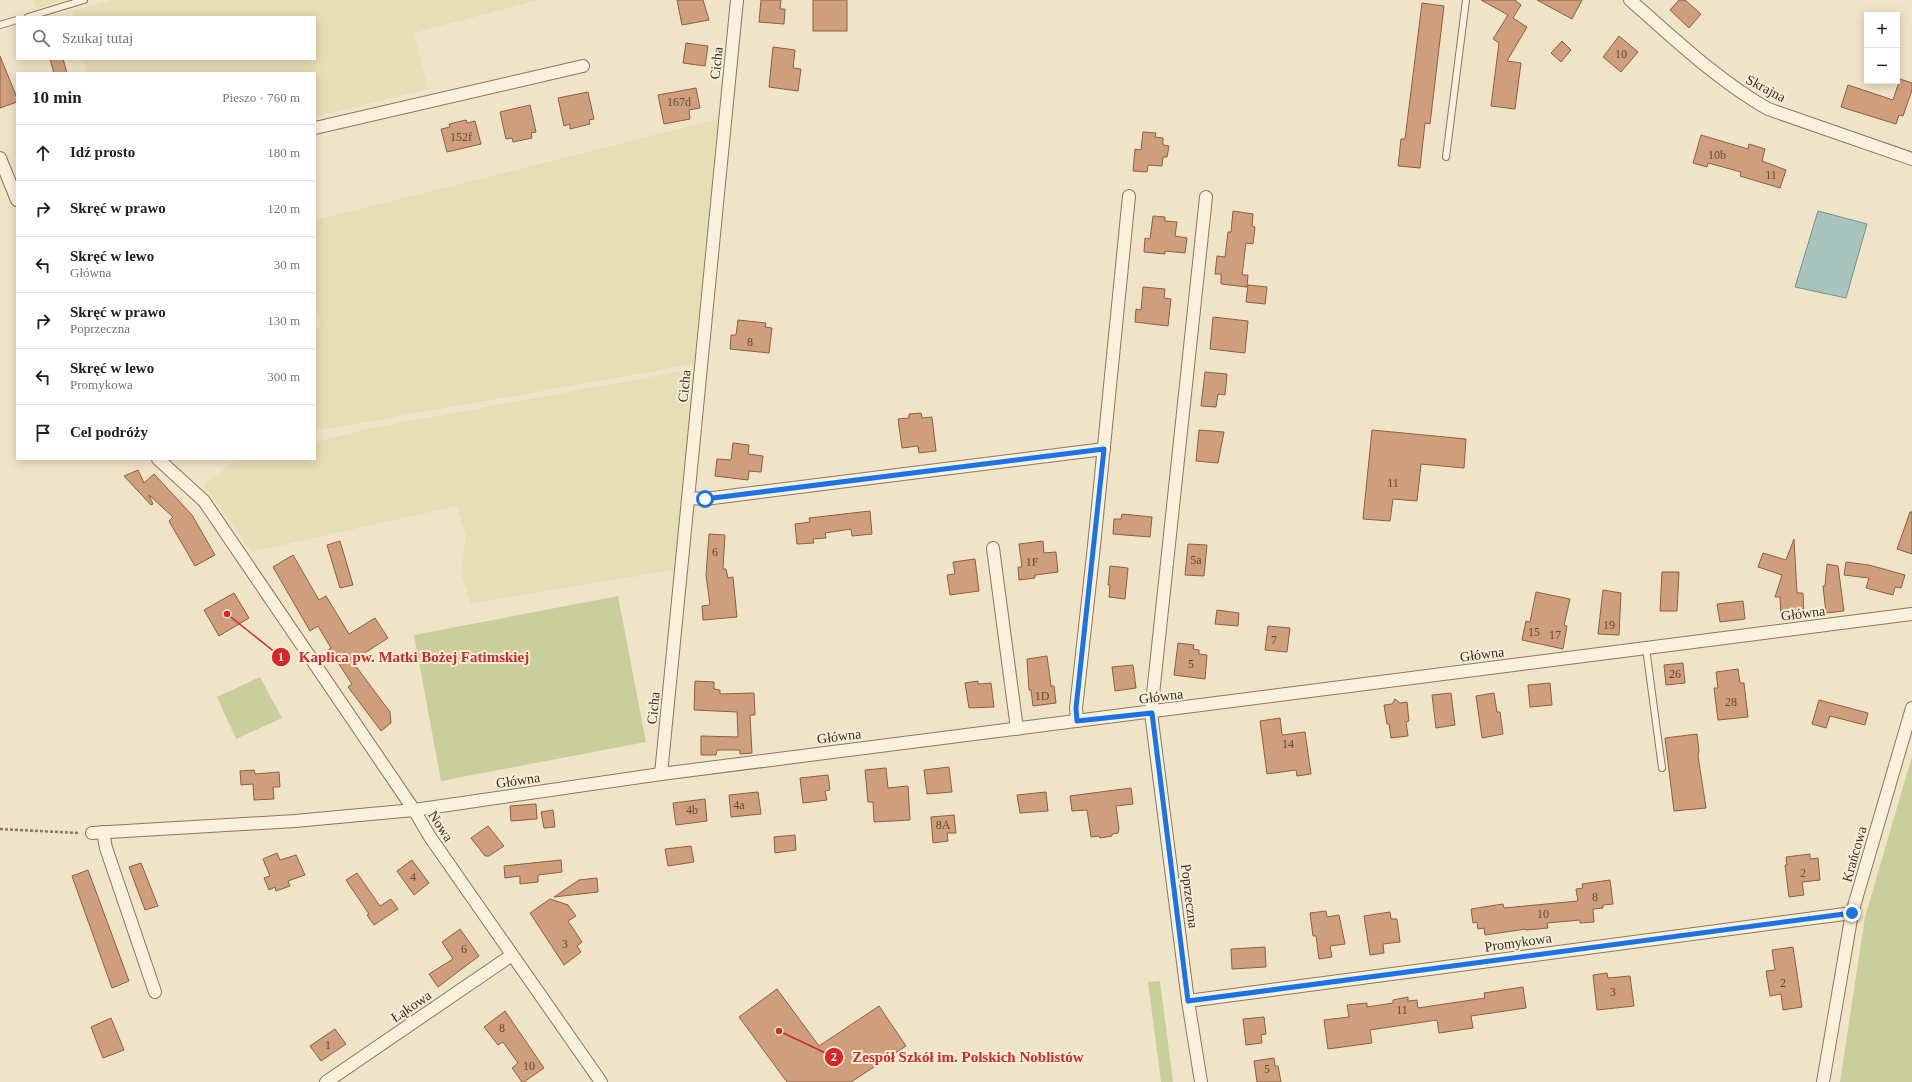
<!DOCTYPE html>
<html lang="pl">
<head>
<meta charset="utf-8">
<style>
  :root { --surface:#fff; --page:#f6f6f6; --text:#202124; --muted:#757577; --line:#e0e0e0 }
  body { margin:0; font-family:Georgia,serif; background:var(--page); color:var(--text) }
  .controls { position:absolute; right:12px; top:12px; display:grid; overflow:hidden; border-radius:0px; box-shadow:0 2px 10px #0003 }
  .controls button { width:36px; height:36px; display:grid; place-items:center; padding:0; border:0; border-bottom:1px solid var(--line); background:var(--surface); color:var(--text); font:20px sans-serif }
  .stop { position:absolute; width:12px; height:12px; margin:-9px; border:3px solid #1a73e8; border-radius:50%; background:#fff }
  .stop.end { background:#1a73e8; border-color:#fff; box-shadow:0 1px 4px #0008 }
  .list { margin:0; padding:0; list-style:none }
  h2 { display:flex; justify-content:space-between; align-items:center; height:52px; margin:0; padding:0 16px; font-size:17px }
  h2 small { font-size:13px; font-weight:400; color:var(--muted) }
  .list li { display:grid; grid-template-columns:26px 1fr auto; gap:12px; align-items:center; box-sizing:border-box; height:56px; padding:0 16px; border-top:1px solid var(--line) }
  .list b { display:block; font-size:15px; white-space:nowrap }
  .list p { margin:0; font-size:13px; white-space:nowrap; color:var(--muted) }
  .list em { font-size:13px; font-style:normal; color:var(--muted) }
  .icon { flex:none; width:22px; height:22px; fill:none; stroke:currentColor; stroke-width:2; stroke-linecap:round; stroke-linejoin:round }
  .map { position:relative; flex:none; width:1912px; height:1082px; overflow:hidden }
  .search { position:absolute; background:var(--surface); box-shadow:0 2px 10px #0003; left:16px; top:16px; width:300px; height:44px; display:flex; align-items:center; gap:10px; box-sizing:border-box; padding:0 14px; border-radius:0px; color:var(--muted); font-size:15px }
  .panel { position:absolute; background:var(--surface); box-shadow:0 2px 10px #0003; left:16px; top:72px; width:300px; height:388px; border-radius:0px }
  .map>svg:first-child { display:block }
  .farmland { fill:#e6deb5 }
  .green { fill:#c9cf9b }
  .water { fill:#a9c4bc; stroke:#6f938a }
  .building { fill:#cf9f7d; stroke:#8d5f41 }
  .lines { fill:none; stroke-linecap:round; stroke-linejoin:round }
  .lane-casing { stroke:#8d765c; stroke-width:8 }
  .street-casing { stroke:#8d765c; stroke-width:14 }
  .path { stroke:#8d765c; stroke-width:2.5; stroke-dasharray:3 2; stroke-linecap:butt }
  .lane { stroke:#faf1dc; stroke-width:6 }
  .street { stroke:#faf1dc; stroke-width:12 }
  .route { stroke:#1a73e8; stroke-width:5 }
  .labels { text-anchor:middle; stroke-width:4; stroke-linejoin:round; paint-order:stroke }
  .number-label { font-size:12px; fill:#624a37 }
  .street-label { font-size:14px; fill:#3d2e20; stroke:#f7eed8 }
  .leader { fill:none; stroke:#d62828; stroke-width:1.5 }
  .callout-dot { fill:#d62828; stroke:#f7eed8; stroke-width:1.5 }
  .mark-label { font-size:12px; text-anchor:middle; font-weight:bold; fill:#fff }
  .callout-label { font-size:15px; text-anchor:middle; font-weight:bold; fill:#d62828; stroke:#f7eed8; stroke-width:4; stroke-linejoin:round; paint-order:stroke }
</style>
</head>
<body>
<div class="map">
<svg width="1912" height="1082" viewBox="0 0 1912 1082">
  <rect width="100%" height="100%" fill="#f0e4c8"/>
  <g class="farmland">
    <polygon points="34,0 65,0 37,8"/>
    <polygon points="111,0 538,0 414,33 428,89 315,117 315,73 85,73 84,59 315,59 315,17 74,17 72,11"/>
    <polygon points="718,119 694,364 315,431 315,332 321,324 315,303 315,220"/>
    <polygon points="694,369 675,570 471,604 461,572 466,536 457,506 252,552 204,485 237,459 315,459 315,442 377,427"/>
  </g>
  <g class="green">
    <polygon points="618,596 646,742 441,781 414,635"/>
    <polygon points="260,677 282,718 236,739 217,697"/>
    <polygon points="1912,756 1912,1082 1840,1082 1865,917"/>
    <polygon points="1160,981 1173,1082 1161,1082 1148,982"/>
  </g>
  <polygon class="water" points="1818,211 1867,224 1846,298 1795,287"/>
  <g class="building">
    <polygon points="677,0 703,0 709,20 682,25"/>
    <polygon points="761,0 781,0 780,9 785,9 784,24 759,22"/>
    <rect x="813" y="0" width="34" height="31"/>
    <polygon points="1481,0 1515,0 1521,5 1513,18 1527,27 1507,61 1521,63 1515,109 1491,106 1499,43 1493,39 1508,15"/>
    <polygon points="1537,0 1582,0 1572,19"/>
    <polygon points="1679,0 1685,0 1701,14 1689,28 1670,10"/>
    <polygon points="1422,3 1444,6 1430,124 1425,123 1420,168 1398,166 1401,139 1405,139"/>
    <polygon points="1619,36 1638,52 1621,72 1603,57"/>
    <polygon points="1562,41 1571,50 1561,62 1551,53"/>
    <polygon points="686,43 708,46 705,66 683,63"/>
    <polygon points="773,47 795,50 793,68 801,69 798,91 769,87"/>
    <polygon points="0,56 17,98 17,102 0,108"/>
    <polygon points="50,59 63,59 67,73 54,73"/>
    <polygon points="1900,79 1912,83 1912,90 1903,116 1899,115 1896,124 1841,107 1848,85 1893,100"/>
    <polygon points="696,88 700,108 689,110 690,119 664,124 658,95"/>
    <polygon points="588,92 594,119 589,120 590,124 570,129 570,124 564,126 558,98"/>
    <polygon points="530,105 536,132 531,133 532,138 513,142 512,138 506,139 500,112"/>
    <polygon points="466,120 467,123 475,121 481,144 447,152 441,129 450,127 449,124"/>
    <polygon points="1143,132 1156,133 1155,137 1163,138 1163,145 1169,146 1167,157 1163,157 1162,166 1148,165 1147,172 1133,171 1135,149 1141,150"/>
    <polygon points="1701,135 1748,149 1749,144 1765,149 1762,161 1786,170 1780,188 1740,176 1741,172 1708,163 1707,167 1693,163"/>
    <polygon points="1233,211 1253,214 1252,226 1255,227 1253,244 1246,243 1242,275 1248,275 1247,287 1221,284 1221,274 1215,274 1217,256 1225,257 1228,232 1231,232"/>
    <polygon points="1153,216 1165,217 1165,221 1177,222 1175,236 1187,238 1185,253 1165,251 1165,254 1144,252 1145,238 1150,239"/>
    <polygon points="1248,285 1267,287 1265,304 1246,302"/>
    <polygon points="1143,287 1165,289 1164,298 1171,299 1168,326 1135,322 1136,309 1141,310"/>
    <polygon points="1213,317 1248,321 1245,353 1210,349"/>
    <polygon points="738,320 766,323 765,327 772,328 769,353 730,349 731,335 736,335"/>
    <polygon points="1205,372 1227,374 1225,395 1218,394 1216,407 1201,406"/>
    <polygon points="921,413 922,418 932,417 936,451 919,453 918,446 902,448 898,419 909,418 909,414"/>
    <polygon points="1199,430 1224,432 1218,463 1196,461"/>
    <polygon points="1372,430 1466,439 1464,468 1421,464 1417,501 1393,499 1390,521 1363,519"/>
    <polygon points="733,443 749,445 748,454 763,456 761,472 749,471 748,480 715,476 717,459 731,460"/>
    <polygon points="138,470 144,483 154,474 192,515 215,555 195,566 169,521 173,517 149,495 153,504 151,505 124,476"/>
    <polygon points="870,511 872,534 852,536 851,529 825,533 826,538 813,539 814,543 797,544 795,524 810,522 809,518"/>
    <polygon points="1910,512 1912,512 1912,554 1897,549"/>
    <polygon points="1122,514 1152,517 1150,537 1113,534 1114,519 1121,519"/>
    <polygon points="709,534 725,535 723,569 726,569 728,578 733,577 737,617 703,620 702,606 710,605 706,575"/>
    <polygon points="1794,539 1797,593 1803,593 1804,616 1781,618 1780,597 1775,597 1782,575 1758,567 1763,553 1786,560"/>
    <polygon points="340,541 353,585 340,588 327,545"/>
    <polygon points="1043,541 1044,553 1056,552 1058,572 1035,575 1035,578 1019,580 1018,567 1022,567 1019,544"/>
    <polygon points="1188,544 1207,545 1204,576 1185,575"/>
    <polygon points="293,555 319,600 326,596 349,634 375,618 388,638 352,661 390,712 391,723 381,731 348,687 352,684 329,649 331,648 318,626 310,631 273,567"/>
    <polygon points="975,559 979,591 950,595 947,575 955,574 953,562"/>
    <polygon points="1846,562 1869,565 1905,575 1901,588 1895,587 1893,595 1866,588 1869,578 1844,575"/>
    <polygon points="1827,564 1838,566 1844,611 1826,613 1823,586 1825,586"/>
    <polygon points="1110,566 1128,568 1125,599 1109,597 1110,585 1108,585"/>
    <polygon points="1662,572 1679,572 1677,611 1660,611"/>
    <polygon points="1603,590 1621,593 1619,635 1598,634"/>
    <polygon points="1536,592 1570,599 1564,625 1567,626 1563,649 1522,640 1526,621 1530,622"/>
    <polygon points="234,593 249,618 219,636 204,610"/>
    <polygon points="1743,601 1745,619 1720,622 1717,604"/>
    <polygon points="1217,610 1239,613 1238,626 1215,624"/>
    <polygon points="1268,626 1290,628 1287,652 1265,650"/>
    <polygon points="1178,643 1194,645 1193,649 1199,650 1199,654 1207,655 1205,679 1174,675"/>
    <polygon points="1047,656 1051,686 1054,686 1056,703 1033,706 1031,690 1029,690 1027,659"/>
    <polygon points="1683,663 1685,683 1666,685 1664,665"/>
    <polygon points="1133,665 1136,688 1115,691 1112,667"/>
    <polygon points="1738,669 1740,683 1744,683 1748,717 1718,720 1714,688 1718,688 1716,672"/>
    <polygon points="695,681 714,682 714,689 720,690 720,694 754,693 755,715 750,715 752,753 740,754 740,750 717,750 716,755 701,755 701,736 738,737 737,712 694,710"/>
    <polygon points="978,681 978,684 991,683 994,707 969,708 965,683"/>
    <polygon points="1550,683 1552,705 1530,707 1528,685"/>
    <polygon points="1451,693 1455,725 1436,728 1432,695"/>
    <polygon points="1494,693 1497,712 1500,712 1503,734 1482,738 1476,696"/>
    <polygon points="1395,699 1400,703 1407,702 1409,721 1406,722 1408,736 1391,738 1389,724 1387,724 1384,705 1392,704"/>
    <polygon points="1819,700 1868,713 1865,725 1830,716 1826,728 1812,724"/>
    <polygon points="1280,718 1282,735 1305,732 1311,774 1297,776 1296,770 1267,774 1260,721"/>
    <polygon points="1697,734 1699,751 1698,756 1706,808 1674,811 1665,738"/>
    <polygon points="949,767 952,792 927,794 924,770"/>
    <polygon points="886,768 888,788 908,786 910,820 874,822 873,802 868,802 865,770"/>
    <polygon points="254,770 255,774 279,772 280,787 273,787 274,799 254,800 253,784 241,785 240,771"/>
    <polygon points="828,775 830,790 825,791 827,800 803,803 800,778"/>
    <polygon points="1131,788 1133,804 1116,806 1119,829 1118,833 1112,834 1112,836 1100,838 1099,836 1091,837 1087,810 1072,811 1070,796"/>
    <polygon points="758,792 761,814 731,817 729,795"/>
    <polygon points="1046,792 1048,811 1020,813 1017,795"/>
    <polygon points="705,799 707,821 676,825 673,803"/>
    <polygon points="536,804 537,819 511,821 510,806"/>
    <polygon points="553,810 555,827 544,828 541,812"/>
    <polygon points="954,815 956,833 947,833 948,841 933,843 931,817"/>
    <polygon points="488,826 504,846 489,856 485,856 471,838"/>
    <polygon points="795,835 796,850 775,853 774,837"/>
    <polygon points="691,846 694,862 668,866 665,849"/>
    <polygon points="277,853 280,860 296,855 305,875 288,881 290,886 276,891 275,887 269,890 264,878 270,876 263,859"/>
    <polygon points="1810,854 1810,859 1818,858 1820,880 1802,882 1804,895 1789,897 1785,865 1787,865 1786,857"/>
    <polygon points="412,860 429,883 414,895 397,871"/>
    <polygon points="561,860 562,872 538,875 538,882 520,884 520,876 505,878 504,866"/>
    <polygon points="141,863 158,906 145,910 129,867"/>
    <polygon points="88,870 129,981 112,988 72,876"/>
    <polygon points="357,873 380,906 391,899 398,909 374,925 367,915 369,914 346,880"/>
    <polygon points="597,878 598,892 554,897 579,880"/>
    <polygon points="1610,880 1613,904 1603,905 1603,908 1593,909 1594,922 1580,923 1580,920 1547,923 1548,928 1526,930 1526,929 1485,935 1484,928 1478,929 1477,922 1473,923 1471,909 1503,904 1504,908 1578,901 1576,889 1583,888 1582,884"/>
    <polygon points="550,899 568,905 576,916 568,921 582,942 577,946 581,952 564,965 530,913"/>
    <polygon points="1326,911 1327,917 1339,915 1345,944 1330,946 1332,957 1319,959 1316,936 1313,936 1310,913"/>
    <polygon points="1390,912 1391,919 1397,919 1400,942 1383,944 1384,953 1370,955 1364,916"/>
    <polygon points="460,929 479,956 438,987 429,974 453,959 442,942"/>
    <polygon points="1265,947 1266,967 1232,969 1231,949"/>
    <polygon points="1793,947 1802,1007 1783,1010 1781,994 1770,996 1766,971 1775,970 1772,950"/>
    <polygon points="1607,973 1608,978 1630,976 1634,1006 1597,1010 1593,975"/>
    <polygon points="1523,987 1526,1008 1471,1016 1473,1028 1439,1033 1437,1020 1370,1030 1372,1043 1328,1049 1324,1020 1349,1017 1347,1005 1367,1003 1367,1007 1393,1003 1393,1000 1408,997 1408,1001 1417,1000 1418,1008 1485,998 1484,993"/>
    <polygon points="777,989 819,1046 879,1006 906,1046 851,1082 787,1082 739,1017"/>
    <polygon points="505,1011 544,1068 524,1082 522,1082 512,1068 518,1063 503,1042 498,1045 484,1027"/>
    <polygon points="1264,1017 1266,1034 1261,1035 1262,1043 1246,1045 1243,1019"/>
    <polygon points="111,1018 124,1050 103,1058 91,1027"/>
    <polygon points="335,1029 346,1044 321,1061 310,1046"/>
    <polygon points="1274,1058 1275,1066 1278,1066 1281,1082 1257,1082 1254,1061"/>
  </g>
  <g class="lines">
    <defs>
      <g id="lane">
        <polyline points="28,17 84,0"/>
        <polyline points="0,25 17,20"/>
        <polyline points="1446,157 1466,0"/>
        <polyline points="1646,648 1662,768"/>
      </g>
      <g id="street">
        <path d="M1630,0C1674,38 1717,80 1768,109L1912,159"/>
        <polyline points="315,128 583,66"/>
        <polyline points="0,158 17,200"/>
        <polyline points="158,459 204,501 414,810 430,837 601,1082"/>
        <polyline points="688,498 705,499 760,492 1104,449"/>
        <polyline points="993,548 1017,729"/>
        <polyline points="1077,721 1076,708 1094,546 1129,196"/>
        <polyline points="661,774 737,0"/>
        <polyline points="103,832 106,848 155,992"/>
        <polyline points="92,833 295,821 414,810 661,774 1912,614"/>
        <polyline points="1188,1001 1852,913"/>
        <polyline points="326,1082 512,955"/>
        <polyline points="1201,1082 1188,1001 1151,713 1206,197"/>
        <polyline points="1823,1082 1852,913 1912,708"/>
      </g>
    </defs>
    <use href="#lane" class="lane-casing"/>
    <use href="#street" class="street-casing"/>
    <polyline class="path" points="0,829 80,833"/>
    <use href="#lane" class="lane"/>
    <use href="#street" class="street"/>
  </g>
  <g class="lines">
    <polyline class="route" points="705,499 1104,449 1076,708 1077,721 1152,713 1188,1001 1852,913"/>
  </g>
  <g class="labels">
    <g class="number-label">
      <text x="1621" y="58">10</text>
      <text x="679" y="106">167d</text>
      <text x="461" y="141">152f</text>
      <text x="1717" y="159">10b</text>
      <text x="1771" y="179">11</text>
      <text x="750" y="346">8</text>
      <text x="1393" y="487">11</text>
      <text x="715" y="556">6</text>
      <text x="1196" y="564">5a</text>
      <text x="1032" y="566">1F</text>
      <text x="1609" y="629">19</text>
      <text x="1534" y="636">15</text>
      <text x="1555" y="639">17</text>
      <text x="1274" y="644">7</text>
      <text x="1191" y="668">5</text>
      <text x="1675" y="678">26</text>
      <text x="1042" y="700">1D</text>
      <text x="1731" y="706">28</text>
      <text x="1288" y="748">14</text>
      <text x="739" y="809">4a</text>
      <text x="692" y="814">4b</text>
      <text x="943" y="829">8A</text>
      <text x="1803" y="877">2</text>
      <text x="413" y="881">4</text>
      <text x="1595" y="901">8</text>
      <text x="1543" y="918">10</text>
      <text x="565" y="948">3</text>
      <text x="464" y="953">6</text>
      <text x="1783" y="987">2</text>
      <text x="1613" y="996">3</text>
      <text x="1402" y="1014">11</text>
      <text x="502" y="1032">8</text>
      <text x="328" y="1049">1</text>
      <text x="529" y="1070">10</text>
      <text x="1267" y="1073">5</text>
    </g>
    <g class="street-label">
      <text transform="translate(716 63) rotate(-84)" y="5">Cicha</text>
      <text transform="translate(1766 88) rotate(28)" y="5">Skrajna</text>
      <text transform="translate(684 386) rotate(-84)" y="5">Cicha</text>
      <text transform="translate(1803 613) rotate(-7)" y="5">Główna</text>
      <text transform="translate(1482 654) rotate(-7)" y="5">Główna</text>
      <text transform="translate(1161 696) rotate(-7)" y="5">Główna</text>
      <text transform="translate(653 708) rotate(-84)" y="5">Cicha</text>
      <text transform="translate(839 736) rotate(-7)" y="5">Główna</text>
      <text transform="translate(518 780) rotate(-8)" y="5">Główna</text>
      <text transform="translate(441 826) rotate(57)" y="5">Nowa</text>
      <text transform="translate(1854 854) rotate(-74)" y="5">Krańcowa</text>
      <text transform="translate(1190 896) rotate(83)" y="5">Poprzeczna</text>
      <text transform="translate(1518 942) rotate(-8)" y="5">Promykowa</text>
      <text transform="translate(411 1006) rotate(-34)" y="5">Łąkowa</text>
    </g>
  </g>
  <path class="leader" d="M227 614L281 657M779 1031L834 1057"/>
  <g class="callout-dot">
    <circle cx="227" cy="614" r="4"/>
    <circle cx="779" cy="1031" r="4"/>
    <circle cx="281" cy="657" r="10"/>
    <circle cx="834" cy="1057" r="10"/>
  </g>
  <g class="mark-label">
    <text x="281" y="661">1</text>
    <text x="834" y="1061">2</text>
  </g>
  <g class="callout-label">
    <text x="414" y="662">Kaplica pw. Matki Bożej Fatimskiej</text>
    <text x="968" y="1062">Zespół Szkół im. Polskich Noblistów</text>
  </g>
</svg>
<div class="controls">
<button>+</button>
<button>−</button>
</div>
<div class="stop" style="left:705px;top:499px"></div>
<div class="stop end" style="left:1852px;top:913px"></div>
<div class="search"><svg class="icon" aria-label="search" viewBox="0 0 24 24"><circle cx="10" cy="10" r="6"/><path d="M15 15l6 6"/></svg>Szukaj tutaj</div>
<section class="panel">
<h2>10 min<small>Pieszo · 760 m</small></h2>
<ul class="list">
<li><svg class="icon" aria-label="ahead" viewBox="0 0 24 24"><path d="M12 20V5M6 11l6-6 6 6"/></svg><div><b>Idź prosto</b></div><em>180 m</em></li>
<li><svg class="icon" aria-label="right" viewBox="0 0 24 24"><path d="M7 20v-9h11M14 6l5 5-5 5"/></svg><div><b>Skręć w prawo</b></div><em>120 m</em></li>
<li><svg class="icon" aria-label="left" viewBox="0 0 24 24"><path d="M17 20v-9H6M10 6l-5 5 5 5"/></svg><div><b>Skręć w lewo</b><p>Główna</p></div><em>30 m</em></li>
<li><svg class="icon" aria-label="right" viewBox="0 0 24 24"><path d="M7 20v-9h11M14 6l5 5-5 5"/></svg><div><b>Skręć w prawo</b><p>Poprzeczna</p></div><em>130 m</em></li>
<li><svg class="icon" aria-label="left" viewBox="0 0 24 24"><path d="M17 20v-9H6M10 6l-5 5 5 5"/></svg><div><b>Skręć w lewo</b><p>Promykowa</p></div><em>300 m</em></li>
<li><svg class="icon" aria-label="arrive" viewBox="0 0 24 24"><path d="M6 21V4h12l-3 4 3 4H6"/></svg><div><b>Cel podróży</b></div></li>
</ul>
</section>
</div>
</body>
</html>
